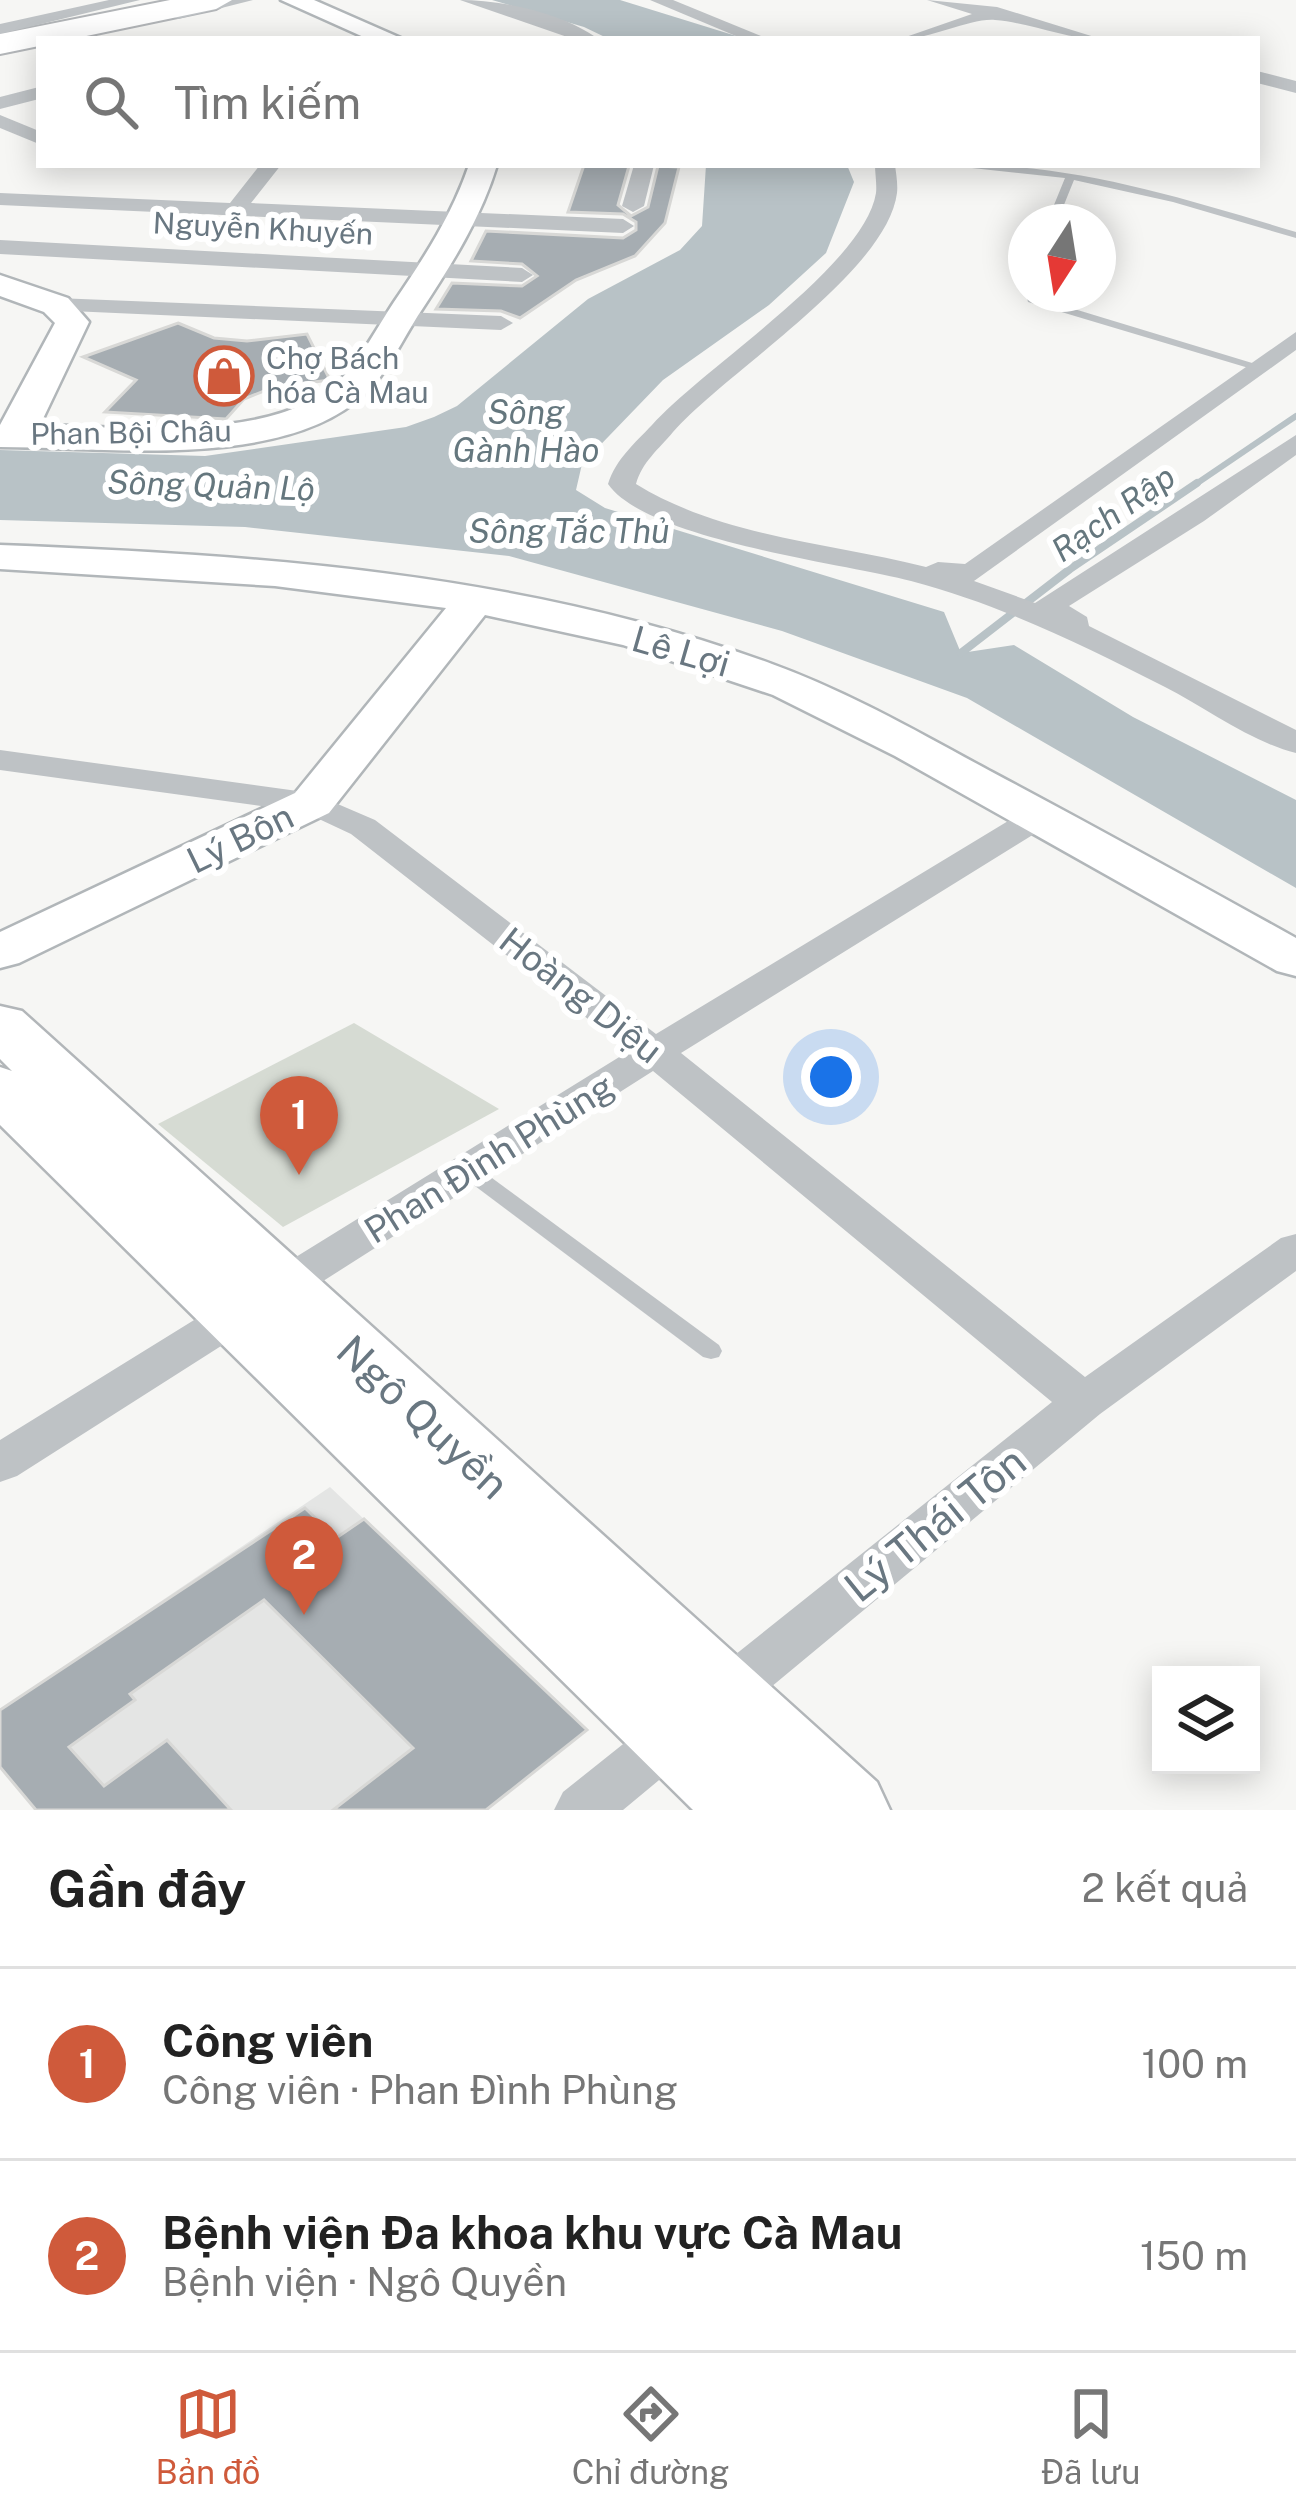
<!DOCTYPE html>
<html lang="vi">
<head>
<meta charset="utf-8">
<style>
  :root { --surface:#fff; --page:#f6f6f6; --text:#222; --muted:#767676; --line:#e0e0e0; --accent:#cf5a3b }
  body { margin:0; font-family:"Public Sans",sans-serif; background:var(--page); color:var(--text) }
  .controls { position:absolute; right:36px; bottom:36px; display:grid; overflow:hidden; border-radius:0px; box-shadow:0 6px 30px #0003 }
  .controls button { width:108px; height:108px; display:grid; place-items:center; padding:0; border:0; border-bottom:3px solid var(--line); background:var(--surface); color:var(--text); font:60px sans-serif }
  .compass { position:absolute; left:1008px; top:204px; width:108px; height:108px; border-radius:50%; background:var(--surface); box-shadow:0 6px 30px #0003; rotate:192deg }
  .you { position:absolute; left:831px; top:1077px; width:42px; height:42px; margin:-30px; border:9px solid #fff; border-radius:50%; background:#1a73e8; box-shadow:0 0 0 18px #1a73e833 }
  .badge { display:grid; place-items:center; width:78px; height:78px; border-radius:50%; background:var(--accent); color:#fff; font-size:39px; font-weight:700 }
  .pin { position:absolute; translate:-50% -99px; filter:drop-shadow(0 3px 6px #0008) }
  .pin::after { content:''; position:absolute; top:63px; width:42px; height:36px; background:inherit; clip-path:polygon(0 0,100% 0,50% 100%) }
  .list { margin:0; padding:0; list-style:none }
  h2 { display:flex; justify-content:space-between; align-items:center; height:156px; margin:0; padding:0 48px; font-size:51px }
  h2 small { font-size:39px; font-weight:400; color:var(--muted) }
  .list li { display:grid; grid-template-columns:78px 1fr auto; gap:36px; align-items:center; box-sizing:border-box; height:192px; padding:0 48px; border-top:3px solid var(--line) }
  .list b { display:block; font-size:45px; white-space:nowrap }
  .list p { margin:0; font-size:39px; white-space:nowrap; color:var(--muted) }
  .list em { font-size:39px; font-style:normal; color:var(--muted) }
  .icon { flex:none; width:66px; height:66px; fill:none; stroke:currentColor; stroke-width:2; stroke-linecap:round; stroke-linejoin:round }
  .map { position:relative; flex:none; width:1296px; height:1810px; overflow:hidden }
  .search { position:absolute; background:var(--surface); box-shadow:0 6px 30px #0003; left:36px; right:36px; top:36px; height:132px; display:flex; align-items:center; gap:30px; box-sizing:border-box; padding:0 42px; border-radius:0px; color:var(--muted); font-size:45px }
  .sheet { height:540px; background:var(--surface) }
  nav { display:flex; justify-content:space-around; align-items:center; box-sizing:border-box; height:168px; border-top:3px solid var(--line); background:var(--surface); font-size:33px; color:var(--muted) }
  nav a { display:grid; justify-items:center; gap:6px }
  nav .on { color:var(--accent) }
  .map>svg:first-child { display:block }
  .built { fill:#e4e5e4 }
  .green { fill:#d6dbd3 }
  .water { fill:#b8c2c6 }
  .lines { fill:none; stroke-linecap:round; stroke-linejoin:round }
  .stream-far1 { stroke:#b8c2c6; stroke-width:6 }
  .stream { stroke:#b8c2c6; stroke-width:8 }
  .building { fill:#a6adb2; stroke:#d8d8d6; stroke-width:3 }
  .secondary-casing { stroke:#b1b6b9; stroke-width:5 }
  .primary-casing { stroke:#b2b6b9; stroke-width:5 }
  .highway-casing { stroke:#b2b5b8; stroke-width:4 }
  .lane { fill:#bec2c5; fill-rule:evenodd }
  .street { fill:#bec2c5; fill-rule:evenodd }
  .secondary { fill:#fff; fill-rule:evenodd }
  .primary { fill:#fff; fill-rule:evenodd }
  .highway { fill:#fff; fill-rule:evenodd }
  .labels { text-anchor:middle; stroke-width:12; stroke-linejoin:round; paint-order:stroke }
  .far-street-label { font-size:30px; fill:#697781; stroke:#fff }
  .far-poi-label { font-size:30px; fill:#697781; stroke:#fff; text-anchor:start }
  .far-water-label { font-size:33px; font-style:italic; fill:#65777e; stroke:#fff }
  .street-label { font-size:36px; fill:#697781; stroke:#fff }
  .near-street-label { font-size:42px; fill:#697781; stroke:#fff }
</style>
</head>
<body>
<div class="map">
<svg width="1296" height="1810" viewBox="0 0 1296 1810">
  <rect width="100%" height="100%" fill="#f6f6f4"/>
  <polygon class="built" points="330,1487 587,1730 486,1810 36,1810 0,1767 0,1710"/>
  <polygon class="green" points="354,1023 499,1109 283,1227 158,1124"/>
  <g class="water">
    <polygon points="492,0 620,0 746,39 609,39 584,27"/>
    <polygon points="706,165 847,165 854,182 826,253 769,305 663,380 582,464 576,490 605,508 944,612 961,653 1014,645 1133,717 1296,800 1296,888 967,698 782,631 509,556 245,527 0,520 0,450 205,456 406,427 434,417 457,406 588,299 680,250 702,226"/>
  </g>
  <g class="lines">
    <polyline class="stream-far1" points="1193,486 1296,416"/>
    <polyline class="stream" points="961,653 1070,569 1197,483"/>
  </g>
  <g class="building">
    <polygon points="584,165 629,166 618,205 631,216 648,207 658,166 679,167 665,223 635,256 576,280 520,318 501,311 436,309 452,283 522,286 537,276 522,264 471,261 486,231 623,238 636,230 636,222 623,214 568,212"/>
    <polygon points="178,323 214,338 247,341 307,334 330,380 274,387 244,399 226,419 105,412 136,380 83,357"/>
    <polygon points="305,1508 336,1538 364,1519 587,1730 486,1810 333,1810 413,1748 264,1600 130,1694 135,1700 69,1747 104,1786 167,1740 231,1810 36,1810 0,1767 0,1710"/>
  </g>
  <g class="lines">
    <defs>
      <g id="secondary">
        <polygon points="281,0 314,0 403,39 368,39"/>
        <path d="M469,165H497C481,218 452,264 421,311C404,336 388,373 365,394C283,471 104,447 0,447V425L55,323L44,312L0,296V275L68,298L89,322L40,425C124,427 278,444 342,378C362,357 378,326 394,302C424,258 452,215 469,165Z"/>
        <path d="M0,545C259,555 526,573 772,664C849,692 920,733 992,772C1094,826 1195,882 1296,938V976L1277,971L895,756L773,695L623,645L485,615L329,813L19,963L0,968V932L295,793L446,608L275,586L0,569Z"/>
      </g>
      <polygon id="primary" points="0,1006 22,1011 877,1782 890,1810 693,1810 0,1125 0,1067 12,1071 0,1059"/>
      <polygon id="highway" points="170,0 232,0 216,9 72,39 39,39 39,46 0,54 0,34"/>
    </defs>
    <use href="#secondary" class="secondary-casing"/>
    <use href="#primary" class="primary-casing"/>
    <use href="#highway" class="highway-casing"/>
    <g class="lane">
      <path d="M967,165C1081,165 1188,200 1296,232V238L1173,202L1074,180L1057,222H1047L1065,178L972,168Z"/>
      <polygon points="1026,294 1038,294 1038,298 1262,366 1252,369 1028,302"/>
      <polygon points="470,1165 477,1167 719,1345 722,1351 719,1357 711,1359 703,1357 463,1177 460,1172 463,1167"/>
    </g>
    <g class="street">
      <polygon points="109,0 140,0 0,34 0,24"/>
      <polygon points="221,0 253,0 178,19 169,14"/>
      <path d="M460,0C503,0 563,13 598,39H573Z"/>
      <polygon points="650,0 673,0 768,39 743,39"/>
      <path d="M927,0L997,7L1101,39C1064,39 1032,23 995,20C970,18 933,39 900,39L972,14Z"/>
      <polygon points="1257,71 1296,81 1296,93 1257,83"/>
      <polygon points="39,87 39,99 0,109 0,97"/>
      <polygon points="0,115 39,131 39,144 0,128"/>
      <polygon points="260,165 281,165 251,203 623,219 634,226 623,233 0,205 0,193 230,203"/>
      <polygon points="634,165 654,165 644,206 633,212 622,206"/>
      <path d="M875,165H895C896,173 898,184 897,193C887,272 727,371 673,432C659,449 642,462 636,484C722,537 830,543 926,567L938,562L965,564L1296,332V350L974,581L1035,603L1296,435V455L1204,521L1069,606L1087,617L1089,626L1296,730V753C1251,742 1206,708 1165,687C1083,645 999,604 911,581C842,563 647,540 608,484C616,459 635,443 652,425C704,367 864,266 876,193C877,185 875,173 875,165Z"/>
      <polygon points="0,240 522,268 533,275 522,282 0,254"/>
      <polygon points="56,298 501,316 513,323 501,330 48,310 44,305"/>
      <polygon points="0,750 312,793 375,820 656,1034 1028,809 1052,809 1057,816 1052,823 681,1053 1085,1377 1281,1238 1296,1234 1296,1271 1100,1414 623,1810 554,1810 563,1792 1052,1402 653,1071 17,1476 0,1482 0,1440 629,1051 351,834 304,812 0,770"/>
    </g>
    <use href="#secondary" class="secondary"/>
    <use href="#primary" class="primary"/>
    <use href="#highway" class="highway"/>
  </g>
  <defs>
    <symbol id="shop-ring" viewBox="-11 -11 22 22"><circle r="9.5" fill="#fff" stroke="#cf5a3b" stroke-width="1.5"/><path d="M-5-2.5h2.3a2.7 3.5 0 0 1 5.4 0H5L5.5 6h-11ZM-1.5-2.5h3a1.5 2.3 0 0 0-3 0Z" fill="#cf5a3b"/></symbol>
  </defs>
  <g fill-rule="evenodd">
    <use href="#shop-ring" x="191" y="343" width="66" height="66"/>
  </g>
  <g class="labels">
    <g class="far-street-label">
      <text transform="translate(263 229) rotate(3)" y="10">Nguyễn Khuyến</text>
      <text transform="translate(131 433) rotate(-1)" y="10">Phan Bội Châu</text>
    </g>
    <g class="far-poi-label">
      <text x="266" y="369">Chợ Bách<tspan x="266" dy="34">hóa Cà Mau</tspan></text>
    </g>
    <g class="far-water-label">
      <text x="526" y="424">Sông<tspan x="526" dy="38">Gành Hào</tspan></text>
      <text transform="translate(211 485) rotate(2)" y="12">Sông Quản Lộ</text>
      <text transform="translate(1113 513) rotate(-35)" y="12">Rạch Rập</text>
      <text x="569" y="543">Sông Tắc Thủ</text>
    </g>
    <g class="street-label">
      <text transform="translate(681 651) rotate(16)" y="13">Lê Lợi</text>
      <text transform="translate(240 838) rotate(-26)" y="13">Lý Bôn</text>
      <text transform="translate(581 995) rotate(38)" y="13">Hoàng Diệu</text>
      <text transform="translate(489 1158) rotate(-32)" y="13">Phan Đình Phùng</text>
    </g>
    <g class="near-street-label">
      <text transform="translate(423 1417) rotate(43)" y="15">Ngô Quyền</text>
      <text transform="translate(935 1524) rotate(-39)" y="15">Lý Thái Tôn</text>
    </g>
  </g>
</svg>
<div class="controls">
<button><svg class="icon" aria-label="layers" viewBox="0 0 24 24"><path d="M12 4l9 5-9 5-9-5zM3 14l9 5 9-5"/></svg></button>
</div>
<svg class="compass" viewBox="-18 -18 36 36"><path d="M0-13l5 13h-10z" fill="#e53935"/><path d="M0 13l5-13h-10z" fill="#767676"/></svg>
<div class="you"></div>
<div class="pin badge" style="left:299px;top:1175px">1</div>
<div class="pin badge" style="left:304px;top:1615px">2</div>
<div class="search"><svg class="icon" aria-label="search" viewBox="0 0 24 24"><circle cx="10" cy="10" r="6"/><path d="M15 15l6 6"/></svg>Tìm kiếm</div>
</div>
<section class="sheet">
<h2>Gần đây<small>2 kết quả</small></h2>
<ul class="list">
<li><span class="badge">1</span><div><b>Công viên</b><p>Công viên · Phan Đình Phùng</p></div><em>100 m</em></li>
<li><span class="badge">2</span><div><b>Bệnh viện Đa khoa khu vực Cà Mau</b><p>Bệnh viện · Ngô Quyền</p></div><em>150 m</em></li>
</ul>
</section>
<nav>
<a class="on"><svg class="icon" aria-label="map" viewBox="0 0 24 24"><path d="M3 6l6-2 6 2 6-2v14l-6 2-6-2-6 2zM9 4v14M15 6v14"/></svg>Bản đồ</a>
<a><svg class="icon" aria-label="directions" viewBox="0 0 24 24"><path d="M12 3l9 9-9 9-9-9zM9 14v-3h6M13 9l2 2-2 2"/></svg>Chỉ đường</a>
<a><svg class="icon" aria-label="saved" viewBox="0 0 24 24"><path d="M7 4h10v16l-5-4-5 4z"/></svg>Đã lưu</a>
</nav>
</body>
</html>
